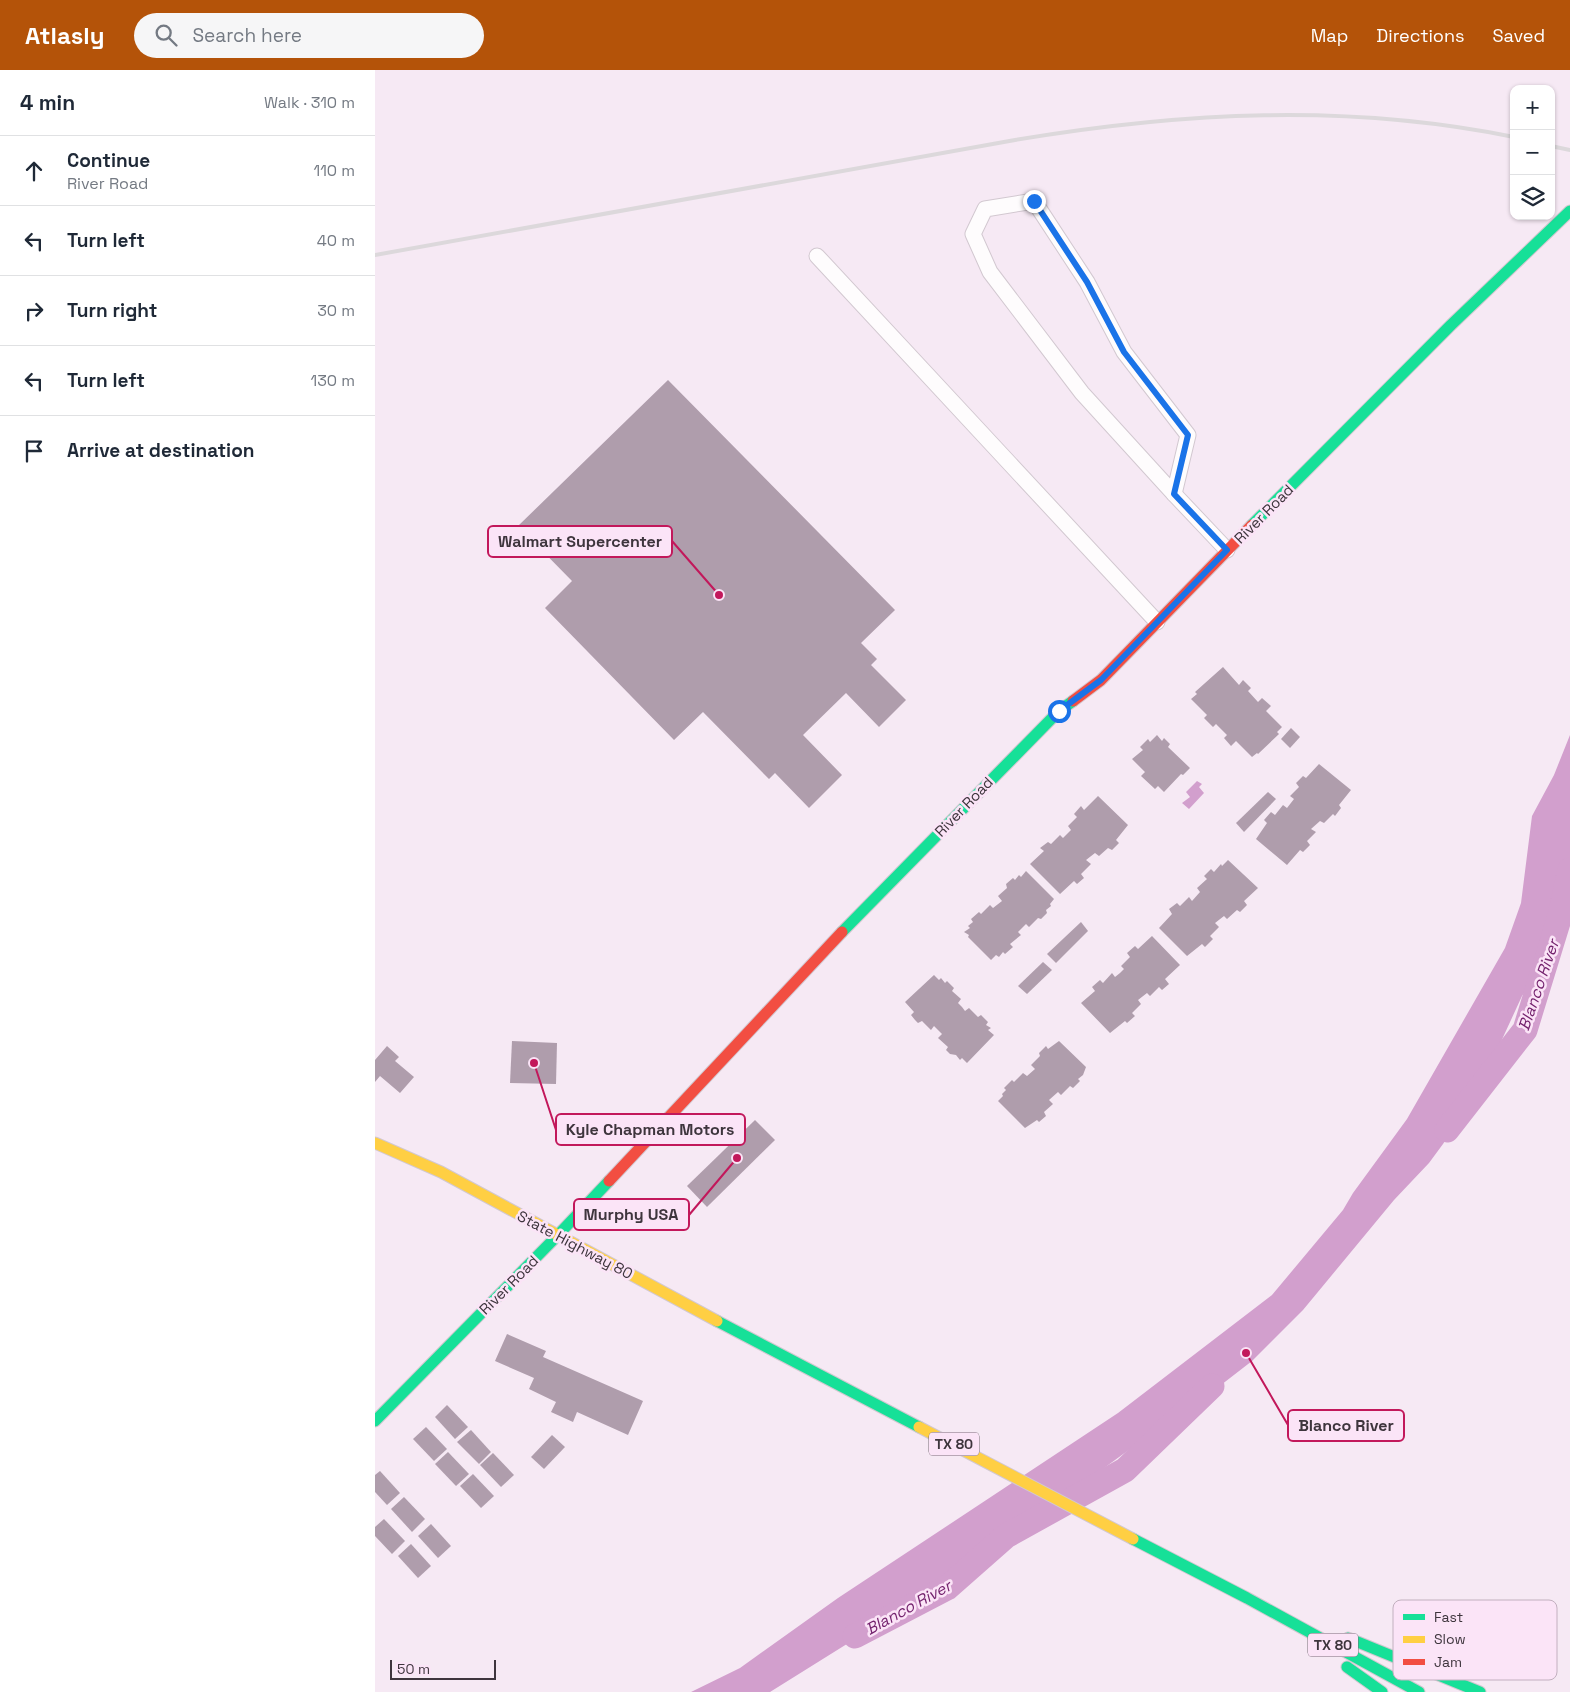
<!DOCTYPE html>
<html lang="en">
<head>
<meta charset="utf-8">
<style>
  :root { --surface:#fff; --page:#f6f6f7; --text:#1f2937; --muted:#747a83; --line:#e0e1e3; --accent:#b45309 }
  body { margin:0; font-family:"Space Grotesk",sans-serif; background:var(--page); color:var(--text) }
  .controls { position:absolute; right:15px; top:15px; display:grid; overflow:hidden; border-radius:10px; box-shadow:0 1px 4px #0004 }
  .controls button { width:45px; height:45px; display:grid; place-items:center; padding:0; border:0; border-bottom:1px solid var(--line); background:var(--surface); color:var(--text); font:25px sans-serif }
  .scale { position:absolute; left:15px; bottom:12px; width:106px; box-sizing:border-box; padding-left:5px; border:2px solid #3e353d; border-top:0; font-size:14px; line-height:18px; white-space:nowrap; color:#3e353d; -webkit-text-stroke:4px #fbe4f7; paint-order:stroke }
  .stop { position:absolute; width:15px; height:15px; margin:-11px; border:4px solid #1a73e8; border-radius:50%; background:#fff }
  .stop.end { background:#1a73e8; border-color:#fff; box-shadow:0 1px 5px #0008 }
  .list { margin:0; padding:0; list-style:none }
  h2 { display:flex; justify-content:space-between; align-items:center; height:65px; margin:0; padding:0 20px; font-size:21px }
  h2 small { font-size:16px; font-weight:400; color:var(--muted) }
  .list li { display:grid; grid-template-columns:32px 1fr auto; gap:15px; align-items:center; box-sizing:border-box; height:70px; padding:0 20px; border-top:1px solid var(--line) }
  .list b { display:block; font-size:19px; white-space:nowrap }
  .list p { margin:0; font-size:16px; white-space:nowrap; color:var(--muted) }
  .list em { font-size:16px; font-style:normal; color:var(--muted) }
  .icon { flex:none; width:28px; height:28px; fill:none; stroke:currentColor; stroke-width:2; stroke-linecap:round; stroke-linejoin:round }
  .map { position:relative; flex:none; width:1195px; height:1622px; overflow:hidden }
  header { display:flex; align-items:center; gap:30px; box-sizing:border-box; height:70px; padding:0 25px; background:var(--accent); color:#fff }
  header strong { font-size:24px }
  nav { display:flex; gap:28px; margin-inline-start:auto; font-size:18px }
  .search { width:350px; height:45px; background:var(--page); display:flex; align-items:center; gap:12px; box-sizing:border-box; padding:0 18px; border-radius:28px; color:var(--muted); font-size:19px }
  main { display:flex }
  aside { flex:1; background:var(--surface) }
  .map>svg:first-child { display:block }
  .water { fill:#d29fcd }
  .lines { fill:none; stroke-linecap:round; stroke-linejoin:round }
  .river { stroke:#d29fcd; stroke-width:25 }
  .building { fill:#af9dac }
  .street-casing { stroke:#d2c8d0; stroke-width:17 }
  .fast-casing { stroke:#d2c8d0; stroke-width:13 }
  .slow-casing { stroke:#d2c8d0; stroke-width:13 }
  .jam-casing { stroke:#d2c8d0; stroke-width:13 }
  .street { stroke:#fefcfd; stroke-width:15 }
  .fast { stroke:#16e098; stroke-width:11 }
  .slow { stroke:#ffcf43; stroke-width:11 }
  .jam { stroke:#f24e42; stroke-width:11 }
  .rail { stroke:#dcd8db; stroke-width:4 }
  .route { stroke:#1a73e8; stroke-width:6 }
  .labels { text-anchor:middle; stroke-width:5; stroke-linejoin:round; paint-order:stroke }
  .shield { fill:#fbe4f7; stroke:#776a75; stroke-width:1 }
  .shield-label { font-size:14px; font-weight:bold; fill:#3e353d }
  .street-label { font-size:15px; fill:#3e353d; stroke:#fbe4f7 }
  .water-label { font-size:16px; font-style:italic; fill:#74236e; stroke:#fbe4f7 }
  .key { fill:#fbe4f7; stroke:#c2b0bf; stroke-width:1 }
  .key-label { font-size:14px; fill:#3e353d }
  .leader { fill:none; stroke:#c2185b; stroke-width:2 }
  .callout-dot { fill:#c2185b; stroke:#fbe4f7; stroke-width:2 }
  .callout { fill:#fbe4f7; stroke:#c2185b; stroke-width:2 }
  .callout-label { font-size:16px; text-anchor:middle; font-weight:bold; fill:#3e353d }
</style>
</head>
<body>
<header>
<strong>Atlasly</strong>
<div class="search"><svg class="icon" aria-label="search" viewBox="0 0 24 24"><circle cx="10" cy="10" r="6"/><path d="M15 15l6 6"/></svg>Search here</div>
<nav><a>Map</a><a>Directions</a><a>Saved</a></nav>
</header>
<main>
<aside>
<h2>4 min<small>Walk · 310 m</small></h2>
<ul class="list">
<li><svg class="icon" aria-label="ahead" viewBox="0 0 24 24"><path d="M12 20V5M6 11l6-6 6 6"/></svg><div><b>Continue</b><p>River Road</p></div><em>110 m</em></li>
<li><svg class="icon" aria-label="left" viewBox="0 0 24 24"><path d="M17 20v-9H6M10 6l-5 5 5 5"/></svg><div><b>Turn left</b></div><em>40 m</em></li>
<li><svg class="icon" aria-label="right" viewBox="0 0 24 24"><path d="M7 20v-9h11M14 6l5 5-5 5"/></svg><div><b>Turn right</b></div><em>30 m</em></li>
<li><svg class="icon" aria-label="left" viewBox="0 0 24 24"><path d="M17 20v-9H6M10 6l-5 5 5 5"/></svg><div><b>Turn left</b></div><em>130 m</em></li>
<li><svg class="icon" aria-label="arrive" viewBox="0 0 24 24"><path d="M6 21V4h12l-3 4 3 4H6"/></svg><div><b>Arrive at destination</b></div></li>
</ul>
</aside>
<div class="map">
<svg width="1195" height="1622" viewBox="0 0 1195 1622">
  <rect width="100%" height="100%" fill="#f6e9f4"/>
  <g class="water">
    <polygon points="1195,665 1195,850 1181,878 1147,926 1124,976 1089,1042 1068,1074 1054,1093 1019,1130 928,1240 877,1291 824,1332 792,1352 699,1420 605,1483 560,1519 395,1622 316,1622 365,1598 463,1528 743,1343 897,1225 968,1140 978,1123 1032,1049 1130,878 1146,833 1157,746 1179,705"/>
    <polygon points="822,711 827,714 824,717 829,723 814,739 807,733 815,727 811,722"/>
  </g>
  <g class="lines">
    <g class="river">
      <polyline points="1072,1060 1150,960 1185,846 1195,800"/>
      <polyline points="480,1566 572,1518 631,1466 750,1400 837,1316"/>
    </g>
  </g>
  <g class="building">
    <polygon points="293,310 520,540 486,573 502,589 496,595 531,630 504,657 471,623 428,665 467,705 434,738 400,703 394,709 328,642 299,670 170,538 197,511 143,456"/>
    <polygon points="848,597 864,615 868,610 876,618 873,621 883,632 887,628 896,636 891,641 907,657 902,662 904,664 883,684 882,683 877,687 861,671 856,676 849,668 852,665 841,654 838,657 829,648 832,645 816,629 822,624 820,622"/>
    <polygon points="916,658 925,667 915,678 906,669"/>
    <polygon points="782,665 787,671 789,668 795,674 793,677 815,698 808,705 806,704 789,722 783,716 780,719 766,706 770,702 757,689 768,680 765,677 773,669 775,672"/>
    <polygon points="944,694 976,720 964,735 966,738 960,746 958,744 949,753 945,751 936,759 941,762 932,771 935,775 928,782 925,780 912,795 881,769 892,753 889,750 896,742 900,745 908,735 912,738 919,729 915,726 924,717 921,713 928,706 931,708"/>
    <polygon points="893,722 901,729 869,762 861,753"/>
    <polygon points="723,726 753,755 741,770 744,773 737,780 733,778 724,786 720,783 711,790 716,794 706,804 709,808 702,814 699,811 685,824 655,794 669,781 665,778 673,772 676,774 685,765 688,768 696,760 693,756 702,747 699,744 706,736 709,740"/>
    <polygon points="853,790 883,818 869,831 872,835 865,842 862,840 852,849 849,846 840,853 844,857 835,866 838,869 830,877 827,874 812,886 784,858 797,844 794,839 802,833 805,836 814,827 817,831 825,822 822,818 832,809 829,806 836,799 839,802 846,794 847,796"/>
    <polygon points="651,801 679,829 675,834 676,836 671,840 672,843 666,849 663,848 654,857 651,854 643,862 646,865 635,874 638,877 630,884 628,882 624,887 621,885 616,890 593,867 594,865 589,862 595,858 593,856 598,852 596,849 604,842 606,844 615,835 618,838 627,831 623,826 632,818 631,814 638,808 640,810 644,805 646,807"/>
    <polygon points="706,852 713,861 681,893 672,884"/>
    <polygon points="777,866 805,895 790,909 794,914 787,920 784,917 775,926 772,923 763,930 766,934 757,943 760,946 752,953 750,951 735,963 706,933 720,921 717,917 725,910 728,913 737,903 740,907 745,903 749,899 746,896 755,887 752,883 760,876 763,879"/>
    <polygon points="668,892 677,900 652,924 643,916"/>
    <polygon points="559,905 564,910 566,908 570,913 572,911 579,918 577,921 586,929 583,933 587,937 590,941 594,938 603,947 606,945 613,952 611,955 616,958 613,960 619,965 592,993 587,988 585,990 581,985 575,984 571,980 573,977 563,968 567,964 559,956 556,960 547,951 543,953 540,950 536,945 539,942 530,932"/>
    <polygon points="137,971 182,973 181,1014 135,1013"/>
    <polygon points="684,971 711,997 708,1005 703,1009 705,1011 698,1018 695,1016 686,1025 683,1022 674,1030 678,1034 669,1042 671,1046 664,1052 662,1050 650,1058 623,1031 628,1026 627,1024 631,1020 629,1018 637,1010 639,1012 648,1003 652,1006 660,999 656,995 665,986 664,983 671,976 673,979"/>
    <polygon points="12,976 24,987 20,991 39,1007 25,1023 5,1006 0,1012 0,990"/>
    <polygon points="380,1050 400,1070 332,1137 312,1116"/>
    <polygon points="132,1264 171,1281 168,1287 268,1331 253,1365 202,1342 198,1352 176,1342 181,1332 154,1319 159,1308 120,1291"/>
    <polygon points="72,1335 93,1357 80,1369 60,1347"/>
    <polygon points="51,1357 72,1379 59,1391 38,1369"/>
    <polygon points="96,1360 116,1382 104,1394 82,1372"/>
    <polygon points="177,1365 190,1377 169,1399 156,1387"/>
    <polygon points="73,1382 94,1404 81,1416 60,1394"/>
    <polygon points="118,1383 139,1405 126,1417 105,1395"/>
    <polygon points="5,1401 25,1423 12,1435 0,1422 0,1405"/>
    <polygon points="98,1404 119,1426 106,1438 85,1416"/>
    <polygon points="29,1427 50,1449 37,1462 16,1439"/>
    <polygon points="9,1449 30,1471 17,1484 0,1466 0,1457"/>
    <polygon points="56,1454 76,1476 63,1488 43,1466"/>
    <polygon points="36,1474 56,1496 43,1508 23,1486"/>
  </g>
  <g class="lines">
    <defs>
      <g id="street">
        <polygon points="659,131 712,212 749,282 813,365 799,424 707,323 615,202 598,164 610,139"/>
        <polyline points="442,186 782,552"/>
        <polyline points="799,424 852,480"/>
      </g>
      <g id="fast">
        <polyline points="877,455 1076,255 1195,141"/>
        <polyline points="467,862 684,641 698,631"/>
        <polyline points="342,1251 544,1357"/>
        <polyline points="0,1351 183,1165 234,1111"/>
        <polyline points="758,1469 872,1528 1044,1622"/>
        <polyline points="973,1568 1105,1622"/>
        <polyline points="972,1597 1007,1622"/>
      </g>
      <g id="slow">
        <polyline points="0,1073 66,1102 342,1251"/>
        <polyline points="544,1357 758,1469"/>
      </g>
      <g id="jam">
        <polyline points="698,631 726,610 877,455"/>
        <polyline points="234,1111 467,862"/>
      </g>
    </defs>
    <use href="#street" class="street-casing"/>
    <use href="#fast" class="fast-casing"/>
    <use href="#slow" class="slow-casing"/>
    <use href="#jam" class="jam-casing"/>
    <use href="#street" class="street"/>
    <use href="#fast" class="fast"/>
    <use href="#slow" class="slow"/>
    <use href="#jam" class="jam"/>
    <g class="rail">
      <polyline points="1176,76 1195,80"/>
      <path d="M0,185L640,70C807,42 972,33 1139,67"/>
    </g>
  </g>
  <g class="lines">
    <polyline class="route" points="659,131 712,212 749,282 813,365 799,424 852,480 726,610 684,641"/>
  </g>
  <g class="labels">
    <g class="shield">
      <rect x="554" y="1362.5" width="50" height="23" rx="4"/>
      <rect x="933" y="1563.5" width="50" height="23" rx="4"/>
    </g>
    <g class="shield-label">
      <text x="579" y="1379">TX 80</text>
      <text x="958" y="1580">TX 80</text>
    </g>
    <g class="street-label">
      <text transform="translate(889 444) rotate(-45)" y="5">River Road</text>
      <text transform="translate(589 737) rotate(-46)" y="5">River Road</text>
      <text transform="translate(200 1175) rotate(28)" y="5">State Highway 80</text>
      <text transform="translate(134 1215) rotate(-45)" y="5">River Road</text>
    </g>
    <g class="water-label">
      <text transform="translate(1163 915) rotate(-71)" y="6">Blanco River</text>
      <text transform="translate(533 1537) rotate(-29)" y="6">Blanco River</text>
    </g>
  </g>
  <rect x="1018" y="1530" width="164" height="80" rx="8" class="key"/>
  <rect x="1028" y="1544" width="22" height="6" fill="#16e098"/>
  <rect x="1028" y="1566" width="22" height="7" fill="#ffcf43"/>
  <rect x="1028" y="1589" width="22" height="6" fill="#f24e42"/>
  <g class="key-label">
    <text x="1059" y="1552">Fast</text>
    <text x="1059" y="1574">Slow</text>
    <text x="1059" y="1597">Jam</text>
  </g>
  <path class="leader" d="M344 525L297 471M159 993L181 1060M362 1088L314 1145M871 1283L913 1355"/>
  <g class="callout-dot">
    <circle cx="344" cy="525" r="5"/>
    <circle cx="159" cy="993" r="5"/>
    <circle cx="362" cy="1088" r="5"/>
    <circle cx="871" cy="1283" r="5"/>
  </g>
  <g class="callout">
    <rect x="113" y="456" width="184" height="31" rx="5"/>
    <rect x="181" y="1044" width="189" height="31" rx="5"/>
    <rect x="199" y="1129" width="115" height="31" rx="5"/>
    <rect x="913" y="1340" width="116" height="31" rx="5"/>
  </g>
  <g class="callout-label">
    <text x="205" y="477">Walmart Supercenter</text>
    <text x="275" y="1065">Kyle Chapman Motors</text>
    <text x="256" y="1150">Murphy USA</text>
    <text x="971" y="1361">Blanco River</text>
  </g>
</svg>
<div class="controls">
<button>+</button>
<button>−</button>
<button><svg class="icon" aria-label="layers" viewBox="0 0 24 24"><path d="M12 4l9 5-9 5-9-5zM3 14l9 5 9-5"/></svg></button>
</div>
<div class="scale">50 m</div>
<div class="stop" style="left:684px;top:641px"></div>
<div class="stop end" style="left:659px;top:131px"></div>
</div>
</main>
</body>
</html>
